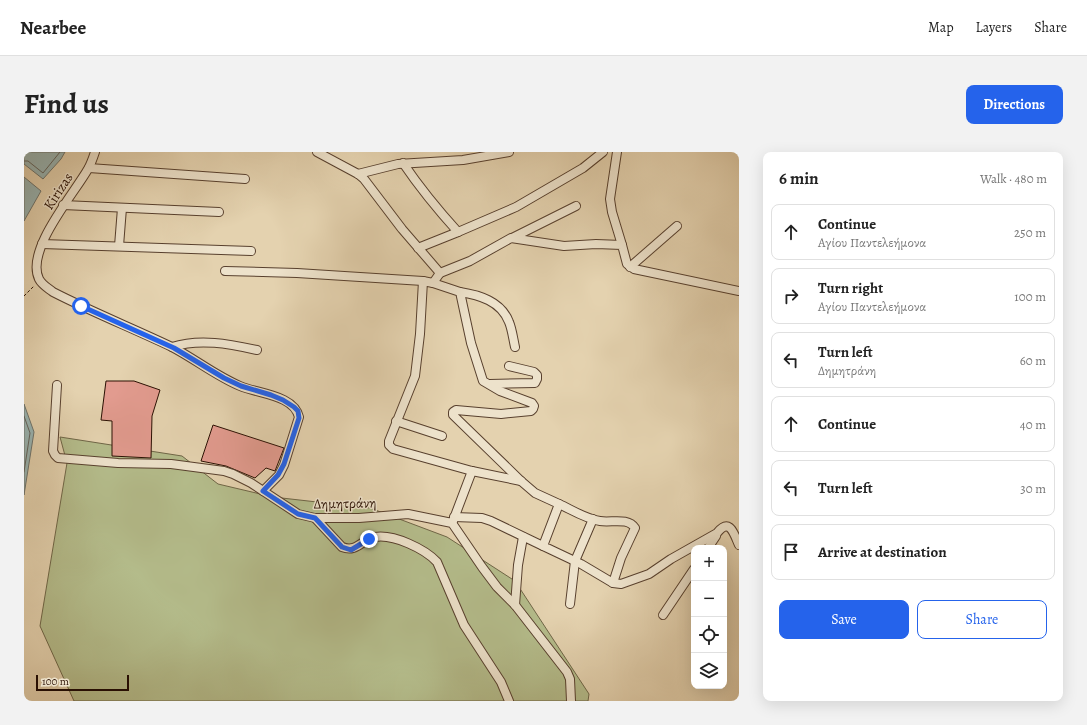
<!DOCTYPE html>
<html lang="en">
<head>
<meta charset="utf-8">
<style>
  :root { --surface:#fff; --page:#f2f2f2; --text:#222; --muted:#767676; --line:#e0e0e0; --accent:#2563eb }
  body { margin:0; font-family:Alegreya,serif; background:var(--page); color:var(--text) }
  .controls { position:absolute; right:12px; bottom:12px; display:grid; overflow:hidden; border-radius:8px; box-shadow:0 4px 16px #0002 }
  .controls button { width:36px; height:36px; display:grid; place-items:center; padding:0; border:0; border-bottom:1px solid var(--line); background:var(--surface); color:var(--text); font:20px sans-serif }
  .scale { position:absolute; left:12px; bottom:10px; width:93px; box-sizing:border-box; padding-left:4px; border:2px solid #2a1003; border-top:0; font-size:11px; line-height:14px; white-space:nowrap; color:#2a1003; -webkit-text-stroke:3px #ede2cb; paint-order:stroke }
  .stop { position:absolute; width:12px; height:12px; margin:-9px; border:3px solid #2563eb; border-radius:50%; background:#fff }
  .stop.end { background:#2563eb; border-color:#fff; box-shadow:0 1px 4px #0008 }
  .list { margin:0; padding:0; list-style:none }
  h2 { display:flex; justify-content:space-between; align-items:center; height:52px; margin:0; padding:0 16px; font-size:17px }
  h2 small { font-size:13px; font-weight:400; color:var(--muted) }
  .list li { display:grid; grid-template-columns:26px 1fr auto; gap:12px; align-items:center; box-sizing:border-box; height:56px; margin:0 8px 8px; padding:0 8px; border:1px solid var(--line); border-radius:8px }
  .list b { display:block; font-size:15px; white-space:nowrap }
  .list p { margin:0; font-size:13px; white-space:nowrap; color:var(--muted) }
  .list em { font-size:13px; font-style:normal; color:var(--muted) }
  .actions { display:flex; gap:8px; padding:12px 16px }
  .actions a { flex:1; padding:9px 0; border:1px solid var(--accent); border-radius:8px; text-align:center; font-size:14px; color:var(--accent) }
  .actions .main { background:var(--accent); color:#fff }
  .icon { flex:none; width:22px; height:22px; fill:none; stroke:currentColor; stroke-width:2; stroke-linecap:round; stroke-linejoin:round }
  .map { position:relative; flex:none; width:715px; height:549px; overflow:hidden; border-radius:8px }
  header { display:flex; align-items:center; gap:24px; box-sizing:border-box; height:56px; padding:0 20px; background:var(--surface); border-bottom:1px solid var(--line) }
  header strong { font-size:19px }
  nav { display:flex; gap:22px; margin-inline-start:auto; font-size:14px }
  .intro { display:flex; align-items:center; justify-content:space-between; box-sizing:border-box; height:96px; padding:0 24px }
  h1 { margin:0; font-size:28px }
  .button { padding:10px 18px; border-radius:8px; background:var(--accent); color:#fff; font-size:14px; font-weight:700 }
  main { display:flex; gap:24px; padding:0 24px }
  aside { flex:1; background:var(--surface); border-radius:8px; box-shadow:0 4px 16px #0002 }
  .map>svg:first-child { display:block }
  .green { fill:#b4bc8b; stroke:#6f6647 }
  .water { fill:#98b5b4; stroke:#6c736d }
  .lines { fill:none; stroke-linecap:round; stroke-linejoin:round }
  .shore { stroke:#61625c; stroke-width:1 }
  .building { fill:#e29b8f; stroke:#2a1003 }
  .minor-casing { stroke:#58402e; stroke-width:10 }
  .path { stroke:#2a1003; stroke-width:1; stroke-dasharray:3 2; stroke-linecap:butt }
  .minor { stroke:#ede2cb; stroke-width:8 }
  .route { stroke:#2563eb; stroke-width:5 }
  .labels { text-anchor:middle; stroke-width:3; stroke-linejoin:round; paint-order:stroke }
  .street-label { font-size:14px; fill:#2a1003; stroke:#ede2cb }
</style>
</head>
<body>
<header>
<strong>Nearbee</strong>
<nav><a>Map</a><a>Layers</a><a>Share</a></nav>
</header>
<div class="intro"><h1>Find us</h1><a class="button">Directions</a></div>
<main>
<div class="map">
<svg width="715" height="549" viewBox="0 0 715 549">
  <rect width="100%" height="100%" fill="#e4d2af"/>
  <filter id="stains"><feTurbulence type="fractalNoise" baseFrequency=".005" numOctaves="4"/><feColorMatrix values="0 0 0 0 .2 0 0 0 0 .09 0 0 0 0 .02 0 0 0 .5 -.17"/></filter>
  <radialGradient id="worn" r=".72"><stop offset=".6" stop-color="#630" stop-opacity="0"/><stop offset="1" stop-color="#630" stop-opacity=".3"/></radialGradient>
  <polygon class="green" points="36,285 158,304 194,332 249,345 346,356 423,385 491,429 565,542 564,549 50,549 16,474 43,311"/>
  <g class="water">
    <polygon points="0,0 41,0 37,7 19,27 0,12"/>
    <polygon points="0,25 17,39 0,69"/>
    <polygon points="0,252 10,280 0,343"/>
  </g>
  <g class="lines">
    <g class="shore">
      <polyline points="0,9 4,9 19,21 36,0"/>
      <polyline points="0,264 6,281 0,320"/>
    </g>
  </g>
  <g class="building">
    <polygon points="82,229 110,229 136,238 128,264 127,306 88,304 88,269 77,268"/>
    <polygon points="189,273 260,296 251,319 242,316 231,326 202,314 177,309"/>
  </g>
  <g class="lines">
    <defs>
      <g id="minor">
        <path d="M71,0C69,6 67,12 64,17C50,42 1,98 15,127C18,133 24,136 29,140C68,160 108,176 148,195C171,207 192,224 216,234C235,242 270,243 275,265L260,313L255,323L239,339"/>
        <path d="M293,0L334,22L340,27L378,77L416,121L409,131L436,140L447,191L459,229L476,239L508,251L510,254L509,257L507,259L477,262L432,258L429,260V263L497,329L511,341L535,352L519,394L557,412L589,431L597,432L625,422L647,407L693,381C706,365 710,382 715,393"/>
        <polyline points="593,0 586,47 588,60 598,93"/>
        <path d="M379,11C396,36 414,58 434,80L394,96"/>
        <polyline points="65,16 221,27"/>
        <polyline points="334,22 374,12 439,8 485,0"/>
        <polyline points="39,53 195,60"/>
        <polyline points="434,80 492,55 559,16 579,0"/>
        <polyline points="488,86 552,54"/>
        <polyline points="18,92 227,99"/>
        <polyline points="95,94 98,56"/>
        <polyline points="606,115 653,74"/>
        <polyline points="201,119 273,121 399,129"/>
        <polyline points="416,121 446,109 487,86 540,94 572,92 598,93 603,112 610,117 715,139"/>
        <polyline points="409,131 399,129 396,182 391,224 365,289 365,293 369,297 448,319 497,329"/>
        <path d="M436,140C455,143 477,149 485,170C488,177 489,186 491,195"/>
        <path d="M148,195C176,186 205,192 233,198"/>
        <polyline points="466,232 511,231 513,227 513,223 510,220 485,214"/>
        <polyline points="33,233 29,299 31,303 34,306 94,311 147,312 200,319 209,322 227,331 274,362 291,366 335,366 384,362 428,371 458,415 473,435 491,453 543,520 546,527 547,549"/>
        <polyline points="372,269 418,284"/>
        <path d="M535,352C548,358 562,367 576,369C587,371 604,365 611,376L597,406L589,431"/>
        <polyline points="430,365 458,366 467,369 519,394"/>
        <path d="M291,366L318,395C333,401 338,387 351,385C370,382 401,397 413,410L440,473L477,530L485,549"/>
        <polyline points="429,369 448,319"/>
        <polyline points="684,396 692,384"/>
        <polyline points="546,452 551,409 569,367"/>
        <polyline points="491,453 494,413 499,385"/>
        <polyline points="639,463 670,417"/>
      </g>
    </defs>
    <use href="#minor" class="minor-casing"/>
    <polyline class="path" points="0,144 10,134"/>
    <use href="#minor" class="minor"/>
  </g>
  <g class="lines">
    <polyline class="route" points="57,154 150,196 200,226 217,234 247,243 259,248 270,255 274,259 275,266 260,312 254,323 239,339 274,362 291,366 318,395 327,398 345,387"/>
  </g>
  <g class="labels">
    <g class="street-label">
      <text transform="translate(34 39) rotate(-57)" y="5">Kirizas</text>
      <text transform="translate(321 351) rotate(-1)" y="5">Δημητράνη</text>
    </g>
  </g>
  <rect width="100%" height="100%" filter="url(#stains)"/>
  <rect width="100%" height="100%" fill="url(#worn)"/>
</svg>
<div class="controls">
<button>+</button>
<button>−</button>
<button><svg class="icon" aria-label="locate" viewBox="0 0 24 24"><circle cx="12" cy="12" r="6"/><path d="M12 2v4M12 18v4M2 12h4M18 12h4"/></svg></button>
<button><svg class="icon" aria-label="layers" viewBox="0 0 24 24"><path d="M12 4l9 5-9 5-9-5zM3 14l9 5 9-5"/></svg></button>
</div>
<div class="scale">100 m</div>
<div class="stop" style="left:57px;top:154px"></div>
<div class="stop end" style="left:345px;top:387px"></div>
</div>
<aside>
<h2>6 min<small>Walk · 480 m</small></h2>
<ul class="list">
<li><svg class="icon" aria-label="ahead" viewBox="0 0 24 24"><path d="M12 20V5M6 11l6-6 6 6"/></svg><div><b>Continue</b><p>Αγίου Παντελεήμονα</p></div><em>250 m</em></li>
<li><svg class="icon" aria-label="right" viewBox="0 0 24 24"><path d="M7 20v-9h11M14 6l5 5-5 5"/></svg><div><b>Turn right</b><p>Αγίου Παντελεήμονα</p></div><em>100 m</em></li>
<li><svg class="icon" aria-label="left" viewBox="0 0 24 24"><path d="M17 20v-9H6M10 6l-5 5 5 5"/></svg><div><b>Turn left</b><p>Δημητράνη</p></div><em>60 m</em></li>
<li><svg class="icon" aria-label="ahead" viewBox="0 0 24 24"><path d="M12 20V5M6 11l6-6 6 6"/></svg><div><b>Continue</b></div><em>40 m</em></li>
<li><svg class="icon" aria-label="left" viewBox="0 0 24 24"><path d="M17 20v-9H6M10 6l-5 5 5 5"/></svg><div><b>Turn left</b></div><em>30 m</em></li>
<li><svg class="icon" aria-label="arrive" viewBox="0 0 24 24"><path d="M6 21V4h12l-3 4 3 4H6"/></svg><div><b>Arrive at destination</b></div></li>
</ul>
<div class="actions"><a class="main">Save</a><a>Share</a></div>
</aside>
</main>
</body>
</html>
